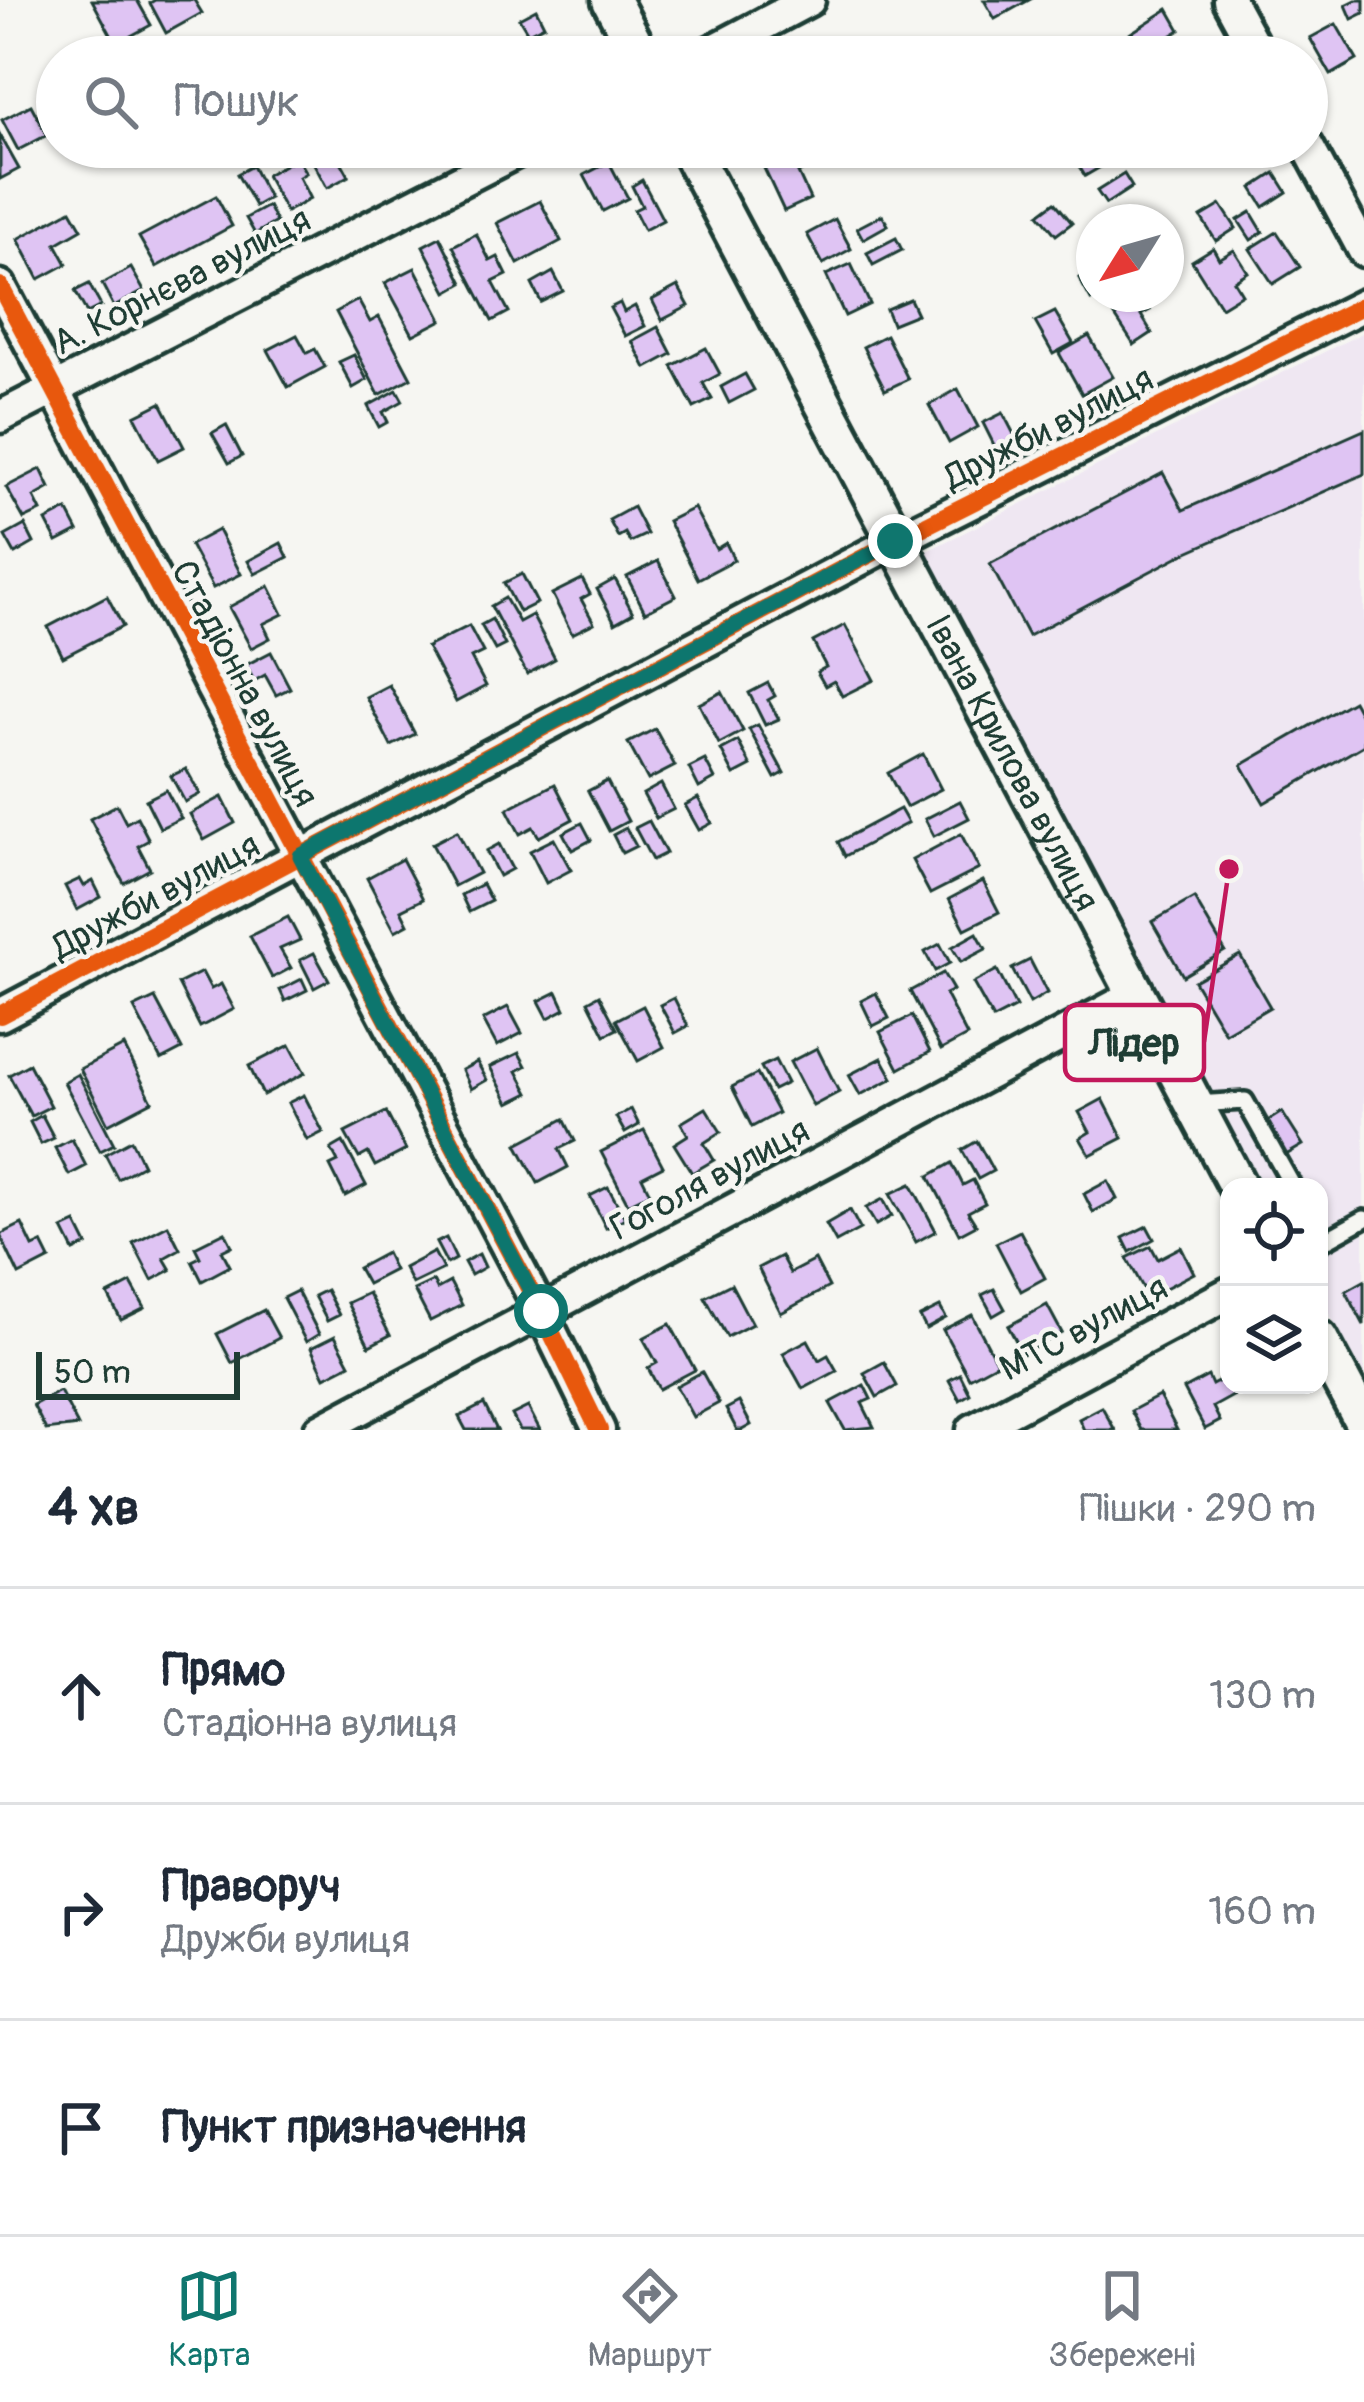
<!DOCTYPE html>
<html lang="uk">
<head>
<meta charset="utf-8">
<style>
  :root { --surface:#fff; --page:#f2f2f3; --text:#1f2937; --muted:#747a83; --line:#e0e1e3; --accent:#0f766e }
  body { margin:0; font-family:Pangolin,sans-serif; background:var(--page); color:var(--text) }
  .controls { position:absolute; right:36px; bottom:36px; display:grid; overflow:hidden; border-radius:24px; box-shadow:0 3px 9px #0004 }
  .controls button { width:108px; height:108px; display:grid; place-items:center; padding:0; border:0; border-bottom:3px solid var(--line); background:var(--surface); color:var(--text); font:60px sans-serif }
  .compass { position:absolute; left:1076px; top:204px; width:108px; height:108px; border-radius:50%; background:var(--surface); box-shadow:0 3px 9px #0004; rotate:233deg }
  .scale { position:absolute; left:36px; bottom:30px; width:204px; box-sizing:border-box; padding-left:12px; border:6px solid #1f3d34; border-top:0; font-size:33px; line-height:42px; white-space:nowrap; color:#1f3d34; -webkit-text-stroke:9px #f6f6f2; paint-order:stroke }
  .stop { position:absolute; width:36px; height:36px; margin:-27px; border:9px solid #0f766e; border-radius:50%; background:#fff }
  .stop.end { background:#0f766e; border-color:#fff; box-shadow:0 3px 12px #0008 }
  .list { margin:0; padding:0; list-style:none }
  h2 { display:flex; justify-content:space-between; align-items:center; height:156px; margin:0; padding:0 48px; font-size:51px }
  h2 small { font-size:39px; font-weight:400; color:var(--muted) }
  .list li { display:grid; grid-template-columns:78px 1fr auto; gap:36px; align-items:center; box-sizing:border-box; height:216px; padding:0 48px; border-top:3px solid var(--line) }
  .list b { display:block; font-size:45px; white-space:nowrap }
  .list p { margin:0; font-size:39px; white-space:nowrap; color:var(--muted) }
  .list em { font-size:39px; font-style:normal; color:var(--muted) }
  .icon { flex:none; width:66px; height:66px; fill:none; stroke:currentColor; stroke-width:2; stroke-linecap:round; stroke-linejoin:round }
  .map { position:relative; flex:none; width:1364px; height:1430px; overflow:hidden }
  .search { position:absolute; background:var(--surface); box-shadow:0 3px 9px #0004; left:36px; right:36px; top:36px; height:132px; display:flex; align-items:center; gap:30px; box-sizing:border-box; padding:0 42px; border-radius:66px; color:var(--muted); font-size:45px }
  .sheet { height:804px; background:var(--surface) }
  nav { display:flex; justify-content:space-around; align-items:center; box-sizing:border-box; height:168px; border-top:3px solid var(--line); background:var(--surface); font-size:33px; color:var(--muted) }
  nav a { display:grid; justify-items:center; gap:6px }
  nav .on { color:var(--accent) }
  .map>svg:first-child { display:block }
  .built { fill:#efe7f2 }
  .building { fill:#dfc4f3; stroke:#1f3d34; stroke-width:3 }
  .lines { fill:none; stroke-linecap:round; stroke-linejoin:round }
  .service-casing { stroke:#1f3d34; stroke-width:24 }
  .minor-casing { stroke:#1f3d34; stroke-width:39 }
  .tertiary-casing { stroke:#1f3d34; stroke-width:45 }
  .service { stroke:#f6f6f2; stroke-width:15 }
  .minor { stroke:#f6f6f2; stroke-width:30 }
  .tertiary { stroke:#f6f6f2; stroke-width:36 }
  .cycleway-casing { stroke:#f6f6f2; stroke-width:26 }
  .cycleway { stroke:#e8590c; stroke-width:18 }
  .route { stroke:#0f766e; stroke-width:15 }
  .labels { text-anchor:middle; stroke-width:9; stroke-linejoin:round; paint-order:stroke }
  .street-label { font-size:36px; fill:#1f3d34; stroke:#f6f6f2 }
  .leader { fill:none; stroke:#c2185b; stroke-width:4.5 }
  .callout-dot { fill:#c2185b; stroke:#f6f6f2; stroke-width:4.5 }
  .callout { fill:#f6f6f2; stroke:#c2185b; stroke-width:4.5 }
  .callout-label { font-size:39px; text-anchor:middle; font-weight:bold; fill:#1f3d34 }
</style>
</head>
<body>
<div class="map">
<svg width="1364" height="1430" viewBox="0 0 1364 1430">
  <rect width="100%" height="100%" fill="#f6f6f2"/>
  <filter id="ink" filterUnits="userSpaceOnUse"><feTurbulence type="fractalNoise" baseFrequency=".00833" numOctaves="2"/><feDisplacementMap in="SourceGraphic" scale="24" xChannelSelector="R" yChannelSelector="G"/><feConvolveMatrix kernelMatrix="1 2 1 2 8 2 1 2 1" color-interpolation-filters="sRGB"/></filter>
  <g filter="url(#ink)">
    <polygon class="built" points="1364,332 1364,1379 1319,1294 1319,1187 1262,1187 925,552"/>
    <g class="building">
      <polygon points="92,0 137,0 151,25 116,44"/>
      <polygon points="155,0 194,0 202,13 166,33 150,3"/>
      <polygon points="984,0 1029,0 995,19"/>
      <polygon points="1356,0 1364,0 1364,13 1352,19 1346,5"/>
      <polygon points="536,9 544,25 528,33 519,18"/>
      <polygon points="1168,9 1180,30 1155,46 1162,57 1131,57 1120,40"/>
      <polygon points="1336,24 1357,60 1331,75 1310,38"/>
      <polygon points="31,105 47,135 18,150 2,120"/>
      <polygon points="0,135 19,169 0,179"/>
      <polygon points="305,147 333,147 349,176 327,188"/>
      <polygon points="800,147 828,147 833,157 798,173 810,199 784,211 762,164"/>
      <polygon points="1067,147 1093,147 1104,165 1085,176"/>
      <polygon points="297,158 306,173 299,177 310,199 286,212 266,175"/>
      <polygon points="609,162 628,198 603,211 584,175"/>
      <polygon points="252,166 269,198 255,206 237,174"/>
      <polygon points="1275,173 1287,192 1264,207 1252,188"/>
      <polygon points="1124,174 1132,187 1106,204 1097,191"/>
      <polygon points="642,180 663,220 644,230 634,210 642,206 632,186"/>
      <polygon points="216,196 232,226 156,267 139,237"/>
      <polygon points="540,201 561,241 518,264 497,223"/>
      <polygon points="1055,202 1072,223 1056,235 1039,214"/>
      <polygon points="1221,205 1236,228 1216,241 1201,217"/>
      <polygon points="268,206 276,222 255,234 246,218"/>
      <polygon points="71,210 82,229 56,244 67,264 39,279 18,239"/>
      <polygon points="1251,212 1263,232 1251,240 1238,220"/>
      <polygon points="882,215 888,225 863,239 857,228"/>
      <polygon points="835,219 851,249 823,264 807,234"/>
      <polygon points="1277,232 1300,267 1273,284 1250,249"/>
      <polygon points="476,234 490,261 498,257 507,275 493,282 509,312 492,321 453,246"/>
      <polygon points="440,237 463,283 447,292 423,246"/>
      <polygon points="896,238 902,250 873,265 867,253"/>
      <polygon points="1213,248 1219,259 1234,250 1248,272 1234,281 1242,294 1221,307 1192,261"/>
      <polygon points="851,264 870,304 845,316 826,275"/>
      <polygon points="131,268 144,291 114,307 102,284"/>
      <polygon points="415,268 442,320 413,335 385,283"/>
      <polygon points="1094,270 1094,294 1102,294 1091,300 1079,278"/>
      <polygon points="553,272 563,291 541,302 532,284"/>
      <polygon points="89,284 101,306 87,313 75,291"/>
      <polygon points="678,286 689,306 662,320 652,300"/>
      <polygon points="1136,294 1150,310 1141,315 1152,333 1134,345 1111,310"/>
      <polygon points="910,299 917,314 892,324 886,309"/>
      <polygon points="358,300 370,322 379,317 411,378 379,395 336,312"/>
      <polygon points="620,303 624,312 635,306 645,326 625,336 610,308"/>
      <polygon points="1055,312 1073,343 1053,354 1035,322"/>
      <polygon points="658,327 672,354 646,368 632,341"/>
      <polygon points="297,335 307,353 315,349 325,367 288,387 268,350"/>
      <polygon points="886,335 908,379 885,390 863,347"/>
      <polygon points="1089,336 1113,377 1082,394 1059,353"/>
      <polygon points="706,348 720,374 703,383 712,399 694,408 672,366"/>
      <polygon points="354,355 367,380 353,388 339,362"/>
      <polygon points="745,374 754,390 729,403 721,387"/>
      <polygon points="958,389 978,427 949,443 929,405"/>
      <polygon points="397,390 403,401 383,412 388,422 379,427 368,406"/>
      <polygon points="161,403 184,447 158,460 135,416"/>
      <polygon points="1003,413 1018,442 998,453 983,423"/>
      <polygon points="226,425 242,456 229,463 212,433"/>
      <polygon points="1364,430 1364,474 1183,554 1028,636 990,564 1163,473 1183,510"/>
      <polygon points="41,469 50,488 34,497 41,511 24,519 6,487"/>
      <polygon points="633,507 647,534 630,542 625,533 618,537 609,520"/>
      <polygon points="694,508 716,549 726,543 734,560 698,579 668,521"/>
      <polygon points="67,510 78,531 57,542 46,521"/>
      <polygon points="25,525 34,543 15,554 5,536"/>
      <polygon points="218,530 241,574 213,588 190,545"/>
      <polygon points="281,543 288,557 255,574 248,561"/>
      <polygon points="658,561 676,596 645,612 627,577"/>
      <polygon points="522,574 537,603 519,612 504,583"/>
      <polygon points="582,579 590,594 581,599 594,623 572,634 552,594"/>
      <polygon points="615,579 633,613 615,623 597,589"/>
      <polygon points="269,586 283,614 263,624 270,638 251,648 229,607"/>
      <polygon points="107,596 123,626 63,657 48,627"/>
      <polygon points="505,598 519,622 532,615 555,659 527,674 491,606"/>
      <polygon points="492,619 505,645 495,650 481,625"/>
      <polygon points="845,625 874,680 842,696 834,681 825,686 817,672 826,667 813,642"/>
      <polygon points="469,626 483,652 471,658 486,686 456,702 427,647"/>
      <polygon points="271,652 290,688 276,695 265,675 254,681 246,665"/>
      <polygon points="768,683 775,696 768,700 779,719 765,725 749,693"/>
      <polygon points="389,685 415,734 391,746 366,697"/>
      <polygon points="722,692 743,731 719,744 699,704"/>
      <polygon points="1353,701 1364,721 1364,745 1264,803 1242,765"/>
      <polygon points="758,725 784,773 775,778 749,729"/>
      <polygon points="655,729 675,766 648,780 628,743"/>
      <polygon points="738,741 751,766 734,775 721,750"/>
      <polygon points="923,754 941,789 906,807 888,773"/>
      <polygon points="705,760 715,779 699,788 689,768"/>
      <polygon points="186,769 200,794 185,802 171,776"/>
      <polygon points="607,781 628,821 609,831 588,791"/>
      <polygon points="555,784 573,819 539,837 533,827 520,834 507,809"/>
      <polygon points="661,784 674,809 656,818 643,794"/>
      <polygon points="166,790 181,818 160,828 146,800"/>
      <polygon points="222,797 235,823 204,840 190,814"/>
      <polygon points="698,798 712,823 699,830 685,805"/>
      <polygon points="960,801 969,818 934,836 925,819"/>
      <polygon points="117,805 126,823 137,817 149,840 138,846 150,869 124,883 90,819"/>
      <polygon points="900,809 908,823 845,856 838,842"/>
      <polygon points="649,821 666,853 652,860 635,828"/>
      <polygon points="582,823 591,840 572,850 563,833"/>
      <polygon points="626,828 636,846 622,853 613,835"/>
      <polygon points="457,831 479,873 454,886 432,844"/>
      <polygon points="961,834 979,869 930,894 912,860"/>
      <polygon points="554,839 571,870 546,883 530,851"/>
      <polygon points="499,844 512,869 499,876 486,851"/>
      <polygon points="402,859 423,899 401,910 408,924 395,931 367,878"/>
      <polygon points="80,879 84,886 93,881 101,897 77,910 65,886"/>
      <polygon points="983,881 999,912 965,929 949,899"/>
      <polygon points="482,884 491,901 469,912 461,895"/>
      <polygon points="1194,898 1225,951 1183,976 1152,922"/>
      <polygon points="288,917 300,940 280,949 291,968 272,978 250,936"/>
      <polygon points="977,933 986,949 961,962 952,947"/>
      <polygon points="940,944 950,963 935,971 925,952"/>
      <polygon points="314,953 329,980 314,988 300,960"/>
      <polygon points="1240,955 1270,1007 1225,1033 1194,981"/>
      <polygon points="1030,960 1047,993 1030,1003 1012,969"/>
      <polygon points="997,970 1016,1007 993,1019 973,983"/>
      <polygon points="202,972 211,989 221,984 234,1009 200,1027 178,984"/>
      <polygon points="943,973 953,990 945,994 967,1036 941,1050 910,991"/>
      <polygon points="302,979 307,990 285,1001 280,990"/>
      <polygon points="557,992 565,1009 548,1018 539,1001"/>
      <polygon points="876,993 889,1018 873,1026 861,1001"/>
      <polygon points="599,995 617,1029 605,1035 588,1001"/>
      <polygon points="155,998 182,1049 161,1060 134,1008"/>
      <polygon points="674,998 688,1026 675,1033 660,1005"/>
      <polygon points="643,1006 664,1047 638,1061 616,1020"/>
      <polygon points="508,1007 522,1033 497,1046 483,1020"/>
      <polygon points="912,1016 930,1052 899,1069 880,1032"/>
      <polygon points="290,1045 305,1073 263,1095 249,1066"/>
      <polygon points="124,1046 152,1101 108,1124 80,1069"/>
      <polygon points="817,1048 839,1092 813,1106 790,1062"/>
      <polygon points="519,1053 526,1066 517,1071 529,1093 509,1103 490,1067"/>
      <polygon points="882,1058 893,1078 860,1095 849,1075"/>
      <polygon points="775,1060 787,1083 773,1090 761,1067"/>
      <polygon points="477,1062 487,1080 471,1089 462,1070"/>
      <polygon points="29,1064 51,1106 31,1116 9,1075"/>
      <polygon points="78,1074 114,1144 100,1151 64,1082"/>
      <polygon points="757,1074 778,1113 752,1127 732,1087"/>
      <polygon points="304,1095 323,1132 307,1140 288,1103"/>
      <polygon points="1103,1099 1123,1138 1090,1155 1080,1138 1090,1132 1079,1112"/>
      <polygon points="706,1108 721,1132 704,1143 714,1160 692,1173 674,1144 688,1135 681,1123"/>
      <polygon points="631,1109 639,1125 625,1133 616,1117"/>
      <polygon points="386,1112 406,1150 375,1166 368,1153 359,1158 345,1133"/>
      <polygon points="1282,1112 1303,1145 1286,1155 1266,1122"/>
      <polygon points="42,1115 54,1138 41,1144 30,1122"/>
      <polygon points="564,1119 575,1141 559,1149 568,1167 538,1183 517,1144"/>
      <polygon points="644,1130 663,1166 642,1177 650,1193 628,1204 601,1152"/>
      <polygon points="72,1139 86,1166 69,1175 55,1148"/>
      <polygon points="131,1140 143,1165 118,1179 105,1154"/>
      <polygon points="977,1141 993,1171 978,1179 962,1150"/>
      <polygon points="343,1142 366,1185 345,1196 330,1166 338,1162 331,1149"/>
      <polygon points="952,1163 963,1185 973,1180 985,1203 968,1212 976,1225 959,1234 929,1176"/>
      <polygon points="1108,1181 1117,1199 1093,1212 1084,1194"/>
      <polygon points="911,1184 936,1231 916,1242 890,1194"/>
      <polygon points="608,1187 625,1218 606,1228 590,1196"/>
      <polygon points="883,1199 892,1216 876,1225 866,1208"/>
      <polygon points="850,1210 860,1229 836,1242 826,1224"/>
      <polygon points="76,1223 87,1245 74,1251 63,1229"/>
      <polygon points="22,1224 33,1247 42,1243 50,1259 19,1275 0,1235"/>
      <polygon points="168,1225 180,1249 164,1258 171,1270 152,1280 133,1243"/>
      <polygon points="1147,1226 1154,1239 1130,1252 1123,1238"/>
      <polygon points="1020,1231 1045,1278 1021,1291 996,1243"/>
      <polygon points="225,1232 232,1246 222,1251 230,1266 202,1281 192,1261 200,1257 195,1247"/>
      <polygon points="446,1238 456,1259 447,1264 436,1243"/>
      <polygon points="1151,1246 1158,1259 1181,1247 1194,1273 1148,1297 1127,1258"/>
      <polygon points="434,1252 443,1269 412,1284 404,1268"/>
      <polygon points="386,1253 394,1270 367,1284 358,1268"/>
      <polygon points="479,1254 485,1267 471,1275 464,1262"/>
      <polygon points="781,1256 790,1273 815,1260 829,1287 781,1313 758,1268"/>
      <polygon points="433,1281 437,1289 450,1282 462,1305 430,1321 414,1290"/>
      <polygon points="1364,1281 1364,1325 1346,1291"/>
      <polygon points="131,1283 145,1308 121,1320 108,1295"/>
      <polygon points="731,1284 752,1324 727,1337 705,1297"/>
      <polygon points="994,1289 1005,1309 993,1316 982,1295"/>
      <polygon points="326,1290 339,1315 327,1321 314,1296"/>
      <polygon points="297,1291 319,1334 306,1342 283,1298"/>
      <polygon points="368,1293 390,1335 369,1346 347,1303"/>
      <polygon points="1047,1305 1062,1333 1023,1354 1008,1326"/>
      <polygon points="940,1307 946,1318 926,1329 920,1317"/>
      <polygon points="264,1310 279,1338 232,1363 217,1334"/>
      <polygon points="972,1315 997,1363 969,1378 943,1330"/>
      <polygon points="670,1324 695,1370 659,1389 648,1368 657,1363 643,1338"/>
      <polygon points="335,1336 350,1364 325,1377 311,1348"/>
      <polygon points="808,1340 819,1360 828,1355 837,1371 803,1389 783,1353"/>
      <polygon points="884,1362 897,1386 877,1397 864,1373"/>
      <polygon points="702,1372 719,1403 693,1417 676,1386"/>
      <polygon points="960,1374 970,1394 960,1400 949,1380"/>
      <polygon points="1208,1376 1212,1385 1229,1376 1229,1385 1239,1385 1242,1391 1213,1407 1220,1421 1205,1429 1184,1389"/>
      <polygon points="864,1385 871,1399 862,1403 874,1427 845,1430 830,1403"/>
      <polygon points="60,1391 78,1426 46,1430 33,1405"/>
      <polygon points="1159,1396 1177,1430 1141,1430 1131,1411"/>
      <polygon points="739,1402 751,1425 742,1430 737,1430 726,1409"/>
      <polygon points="484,1404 497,1430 466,1430 459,1417"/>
      <polygon points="528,1407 540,1430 520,1430 512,1415"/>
      <polygon points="1102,1407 1115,1430 1084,1430 1079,1419"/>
    </g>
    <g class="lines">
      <defs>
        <g id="service">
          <polyline points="1196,1104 1245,1101 1293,1187"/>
          <polyline points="1319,1244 1364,1219"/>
        </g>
        <g id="minor">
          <polyline points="1229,0 1260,57"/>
          <polyline points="701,57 809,0"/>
          <polyline points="1307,145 1364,251"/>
          <polyline points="0,286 541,1311 599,1430"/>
          <polyline points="0,417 526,147"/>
          <polyline points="0,1015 895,541 1364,305"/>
          <polyline points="320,1430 1136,995"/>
          <polyline points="973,1430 1229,1293"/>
        </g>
        <g id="tertiary">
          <polyline points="611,0 641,57"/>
          <path id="s1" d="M688,147L1238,1187"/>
          <polyline points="1319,1339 1364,1423"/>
        </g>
      </defs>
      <use href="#service" class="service-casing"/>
      <use href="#minor" class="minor-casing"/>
      <use href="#tertiary" class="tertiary-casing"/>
      <use href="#service" class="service"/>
      <use href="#minor" class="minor"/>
      <use href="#tertiary" class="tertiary"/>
      <defs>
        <g id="cycleway">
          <polyline points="0,286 541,1311 599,1430"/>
          <polyline points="0,1015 895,541 1364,305"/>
        </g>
      </defs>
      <use href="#cycleway" class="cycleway-casing"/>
      <use href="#cycleway" class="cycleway"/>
    </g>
  </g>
  <g class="lines" filter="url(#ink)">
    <polyline class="route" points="541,1311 300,856 895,541"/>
  </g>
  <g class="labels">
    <g class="street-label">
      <text transform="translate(181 280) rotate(-27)" y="13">А. Корнєва вулиця</text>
      <text transform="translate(1048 427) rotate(-27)" y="13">Дружби вулиця</text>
      <text transform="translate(246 683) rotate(62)" y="13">Стадіонна вулиця</text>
      <text dy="13" stroke="none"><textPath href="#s1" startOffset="696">Івана Крилова вулиця</textPath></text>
      <text transform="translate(155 895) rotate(-28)" y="13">Дружби вулиця</text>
      <text transform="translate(709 1178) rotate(-28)" y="13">Гоголя вулиця</text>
      <text transform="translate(1083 1327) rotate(-28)" y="13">МТС вулиця</text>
    </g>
  </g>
  <path class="leader" d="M1229 869L1204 1042"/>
  <circle class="callout-dot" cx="1229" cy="869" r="12"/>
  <rect class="callout" x="1065" y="1005" width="139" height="75" rx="12"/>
  <g class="callout-label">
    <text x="1134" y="1056">Лідер</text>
  </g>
</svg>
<div class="controls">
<button><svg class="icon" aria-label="locate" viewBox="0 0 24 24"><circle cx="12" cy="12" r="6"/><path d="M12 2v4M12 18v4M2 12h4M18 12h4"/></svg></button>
<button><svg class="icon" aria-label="layers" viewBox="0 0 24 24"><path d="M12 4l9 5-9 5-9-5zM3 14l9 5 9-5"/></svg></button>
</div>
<svg class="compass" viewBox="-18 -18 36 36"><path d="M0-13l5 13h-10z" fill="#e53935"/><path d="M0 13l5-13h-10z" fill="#747a83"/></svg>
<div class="scale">50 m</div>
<div class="stop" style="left:541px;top:1311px"></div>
<div class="stop end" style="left:895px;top:541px"></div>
<div class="search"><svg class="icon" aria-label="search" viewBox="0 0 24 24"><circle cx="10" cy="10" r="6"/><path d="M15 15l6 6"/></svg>Пошук</div>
</div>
<section class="sheet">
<h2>4 хв<small>Пішки · 290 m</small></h2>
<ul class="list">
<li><svg class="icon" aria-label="ahead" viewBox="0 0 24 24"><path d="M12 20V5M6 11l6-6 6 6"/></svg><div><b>Прямо</b><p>Стадіонна вулиця</p></div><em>130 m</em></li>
<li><svg class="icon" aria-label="right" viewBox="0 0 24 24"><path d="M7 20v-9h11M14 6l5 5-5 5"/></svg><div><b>Праворуч</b><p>Дружби вулиця</p></div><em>160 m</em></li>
<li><svg class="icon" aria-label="arrive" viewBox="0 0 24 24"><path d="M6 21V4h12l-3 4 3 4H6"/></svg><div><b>Пункт призначення</b></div></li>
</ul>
</section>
<nav>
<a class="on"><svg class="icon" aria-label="map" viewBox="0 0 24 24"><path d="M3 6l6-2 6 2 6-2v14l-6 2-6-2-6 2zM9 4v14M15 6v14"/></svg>Карта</a>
<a><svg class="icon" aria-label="directions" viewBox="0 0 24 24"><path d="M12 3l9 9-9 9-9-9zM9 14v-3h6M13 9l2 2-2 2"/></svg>Маршрут</a>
<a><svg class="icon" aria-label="saved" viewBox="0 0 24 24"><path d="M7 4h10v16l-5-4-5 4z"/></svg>Збережені</a>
</nav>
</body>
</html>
